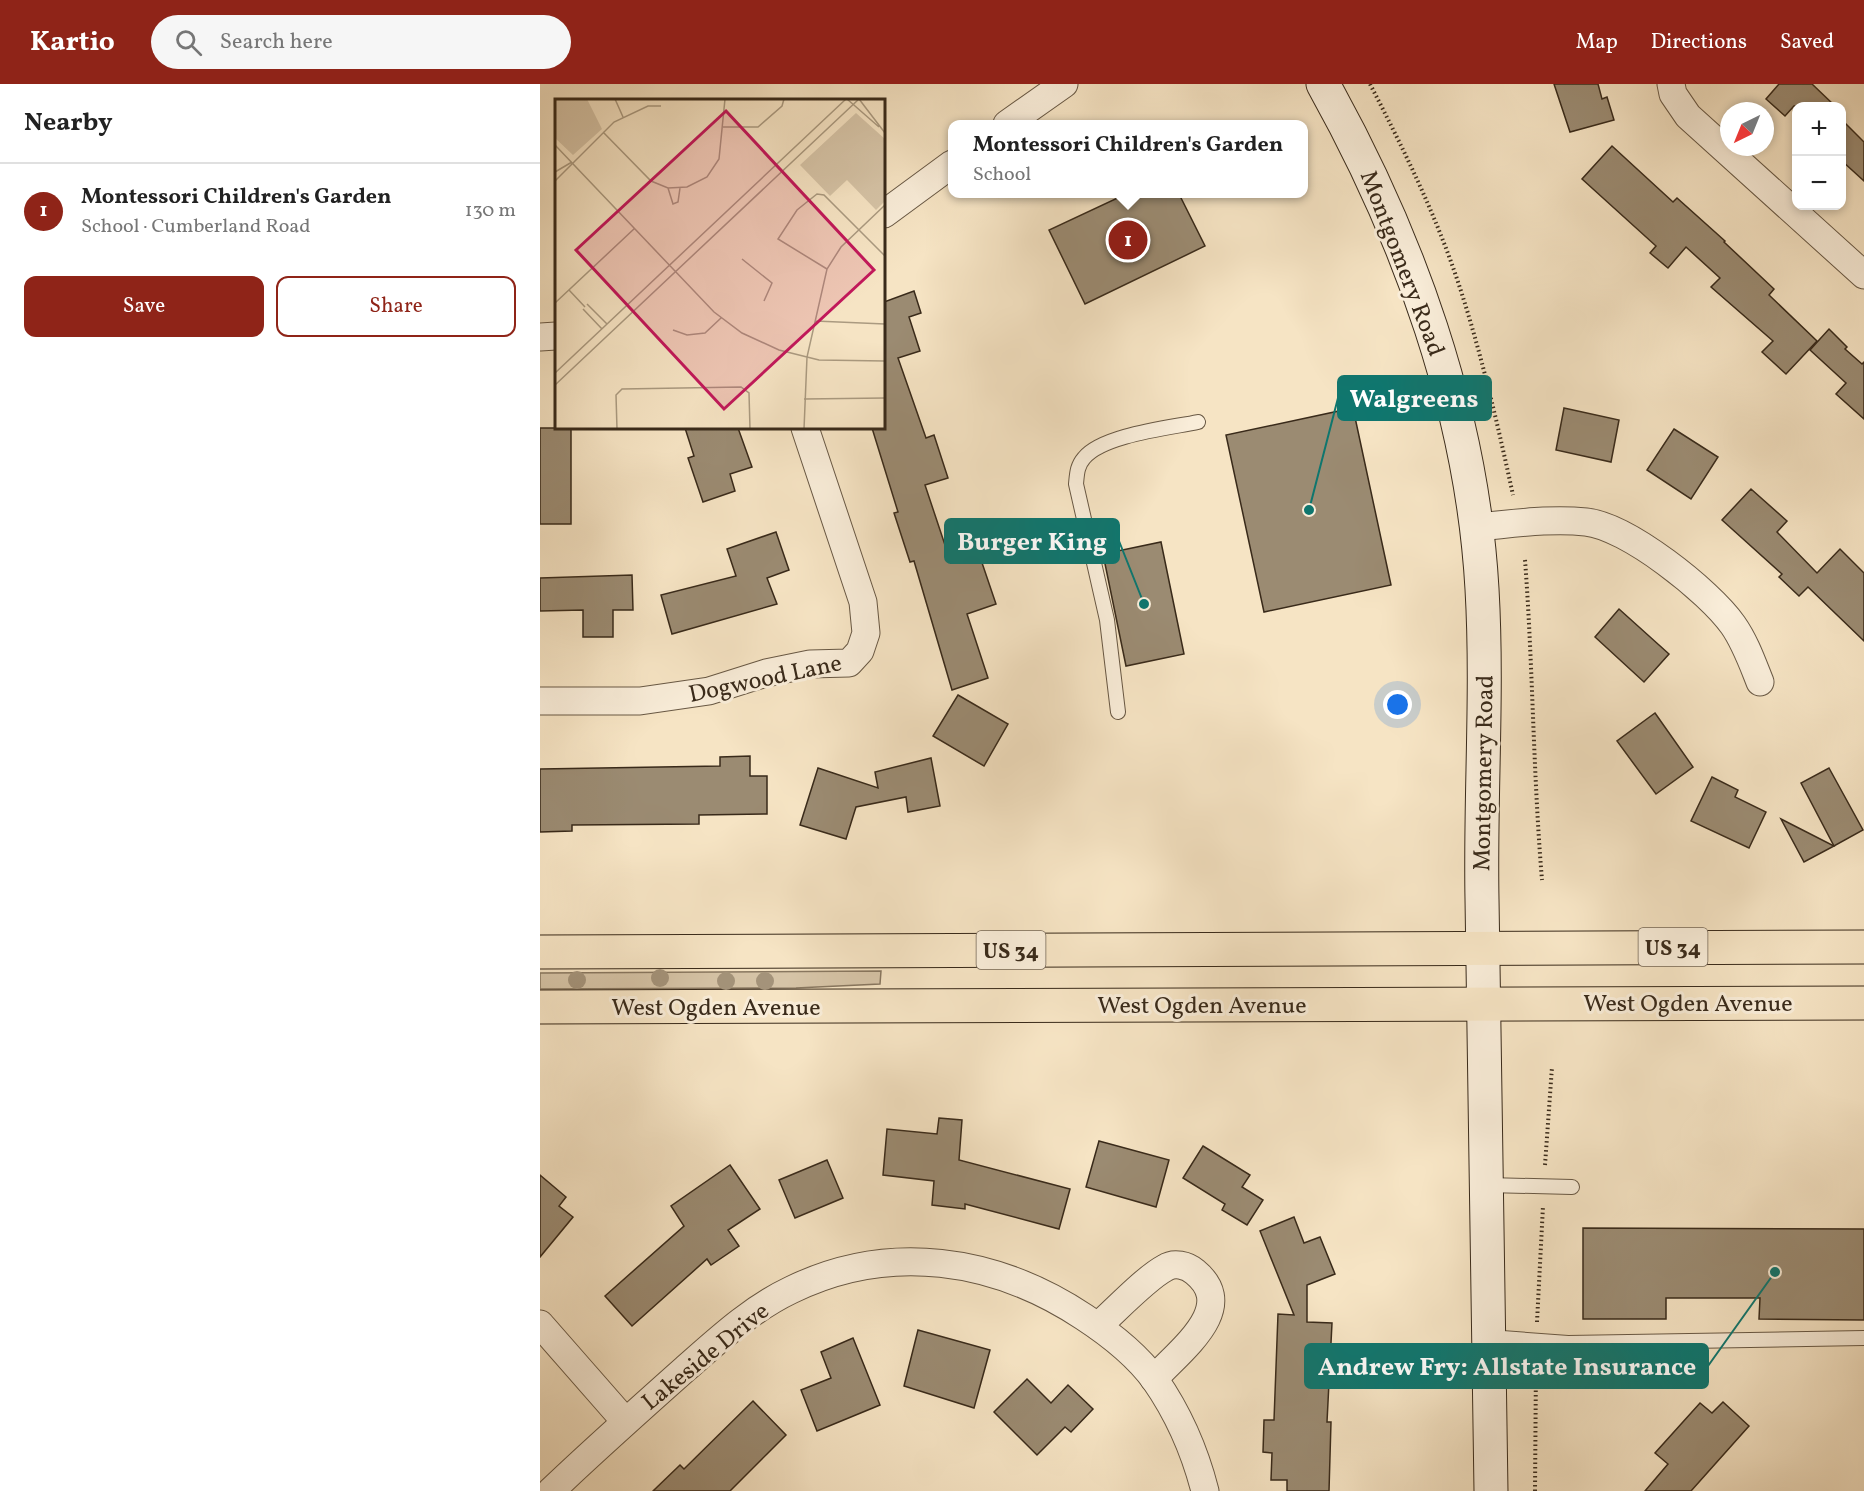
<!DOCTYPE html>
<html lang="en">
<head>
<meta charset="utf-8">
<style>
  :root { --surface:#fff; --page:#f6f6f6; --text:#222; --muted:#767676; --line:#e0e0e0; --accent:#8f2418 }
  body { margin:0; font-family:Vollkorn,serif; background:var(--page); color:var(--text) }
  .controls { position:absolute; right:18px; top:18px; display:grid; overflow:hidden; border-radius:12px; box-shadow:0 3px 9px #0003 }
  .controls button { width:54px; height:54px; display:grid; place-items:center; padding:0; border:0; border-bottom:2px solid var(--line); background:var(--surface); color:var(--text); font:30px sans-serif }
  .compass { position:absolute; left:1180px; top:18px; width:54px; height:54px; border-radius:50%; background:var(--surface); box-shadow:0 3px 9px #0003; rotate:223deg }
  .you { position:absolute; left:858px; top:621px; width:21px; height:21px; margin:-15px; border:4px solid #fff; border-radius:50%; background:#1a73e8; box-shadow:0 0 0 9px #1a73e833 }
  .badge { display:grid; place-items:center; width:39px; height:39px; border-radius:50%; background:var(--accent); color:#fff; font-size:20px; font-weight:700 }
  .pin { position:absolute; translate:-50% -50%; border:3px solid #fff; box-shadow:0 2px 6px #0006 }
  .popup { position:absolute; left:408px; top:36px; width:360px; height:78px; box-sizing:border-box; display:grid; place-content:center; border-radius:12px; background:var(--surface); filter:drop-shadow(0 2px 4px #0005); font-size:20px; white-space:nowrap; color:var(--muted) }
  .popup b { font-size:22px; color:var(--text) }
  .popup::after { content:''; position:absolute; left:50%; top:100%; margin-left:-12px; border:12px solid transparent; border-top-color:var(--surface) }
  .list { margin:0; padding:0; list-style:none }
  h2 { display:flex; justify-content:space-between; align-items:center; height:78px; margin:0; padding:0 24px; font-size:26px }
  h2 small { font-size:20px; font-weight:400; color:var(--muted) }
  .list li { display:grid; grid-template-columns:39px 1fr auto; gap:18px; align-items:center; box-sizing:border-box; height:96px; padding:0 24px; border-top:2px solid var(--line) }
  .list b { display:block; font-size:22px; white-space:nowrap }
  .list p { margin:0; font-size:20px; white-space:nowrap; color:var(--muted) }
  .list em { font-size:20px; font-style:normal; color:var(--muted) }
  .actions { display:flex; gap:12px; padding:18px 24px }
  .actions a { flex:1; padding:14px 0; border:2px solid var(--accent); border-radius:12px; text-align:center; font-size:21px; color:var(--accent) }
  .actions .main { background:var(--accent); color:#fff }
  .icon { flex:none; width:33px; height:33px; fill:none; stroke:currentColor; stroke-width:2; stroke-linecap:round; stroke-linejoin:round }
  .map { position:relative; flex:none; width:1324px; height:1407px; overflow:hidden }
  header { display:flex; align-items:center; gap:36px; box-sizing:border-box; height:84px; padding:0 30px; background:var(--accent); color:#fff }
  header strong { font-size:28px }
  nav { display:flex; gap:33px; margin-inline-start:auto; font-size:21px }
  .search { width:420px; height:54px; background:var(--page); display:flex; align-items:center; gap:15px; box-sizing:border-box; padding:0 21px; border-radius:33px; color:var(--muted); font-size:22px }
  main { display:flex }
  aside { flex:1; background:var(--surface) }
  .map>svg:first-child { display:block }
  .green { fill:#d6c4a7; stroke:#887760; stroke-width:1.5 }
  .building { fill:#9b8b72; stroke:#392a1a; stroke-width:1.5 }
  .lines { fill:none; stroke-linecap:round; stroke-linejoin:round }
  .lane-casing { stroke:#685844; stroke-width:16 }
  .street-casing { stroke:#685844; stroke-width:29 }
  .secondary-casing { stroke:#392a1a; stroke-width:35 }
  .primary-casing { stroke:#392a1a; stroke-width:35 }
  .path { stroke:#392a1a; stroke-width:4; stroke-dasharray:1.5 3; stroke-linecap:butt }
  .lane { stroke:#f9edd9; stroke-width:14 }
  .street { stroke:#f9edd9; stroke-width:27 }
  .secondary { stroke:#f9edd9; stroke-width:33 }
  .primary { stroke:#f6e4c4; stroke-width:33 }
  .tree { fill:#a4937a }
  .labels { text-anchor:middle; stroke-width:6; stroke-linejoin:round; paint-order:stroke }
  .shield { fill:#f9edd9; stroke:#736453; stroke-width:1.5 }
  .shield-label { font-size:22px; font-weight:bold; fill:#392a1a }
  .street-label { font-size:24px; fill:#392a1a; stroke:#f9edd9 }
  .inset-road { fill:none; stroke:#aa9a80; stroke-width:1.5 }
  .view { fill:#c2185b; fill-opacity:0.15; stroke:#c2185b; stroke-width:3 }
  .inset-edge { fill:none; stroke:#392a1a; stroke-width:3 }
  .leader { fill:none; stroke:#0f766e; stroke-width:2 }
  .callout-dot { fill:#0f766e; stroke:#f9edd9; stroke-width:2 }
  .callout { fill:#0f766e; stroke:#0f766e; stroke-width:2 }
  .callout-label { font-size:26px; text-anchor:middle; font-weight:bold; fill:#fff }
</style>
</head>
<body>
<header>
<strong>Kartio</strong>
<div class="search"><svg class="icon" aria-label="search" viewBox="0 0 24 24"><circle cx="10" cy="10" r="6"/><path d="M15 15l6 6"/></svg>Search here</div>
<nav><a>Map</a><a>Directions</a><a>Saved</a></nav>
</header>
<main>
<aside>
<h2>Nearby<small></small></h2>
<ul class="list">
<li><span class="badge">1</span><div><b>Montessori Children's Garden</b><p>School · Cumberland Road</p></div><em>130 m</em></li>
</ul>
<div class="actions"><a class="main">Save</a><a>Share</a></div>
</aside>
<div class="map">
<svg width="1324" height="1407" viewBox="0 0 1324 1407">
  <rect width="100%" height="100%" fill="#f6e4c4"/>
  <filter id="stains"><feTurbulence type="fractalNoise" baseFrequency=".00333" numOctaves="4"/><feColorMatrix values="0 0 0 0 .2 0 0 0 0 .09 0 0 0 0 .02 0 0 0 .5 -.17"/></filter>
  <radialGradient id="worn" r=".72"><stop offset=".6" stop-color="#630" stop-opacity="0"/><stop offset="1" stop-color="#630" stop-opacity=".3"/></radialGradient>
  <polygon class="green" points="341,887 340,900 256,904 0,905 0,889"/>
  <g class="building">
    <polygon points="1014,0 1058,0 1062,15 1067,13 1074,36 1030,48"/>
    <polygon points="1239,0 1272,0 1295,22 1254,22 1245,32 1226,15"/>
    <polygon points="1302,36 1324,58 1324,97 1302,77"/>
    <polygon points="1072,62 1133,118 1137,114 1185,157 1184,158 1234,205 1229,211 1277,257 1246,290 1222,268 1233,257 1171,203 1180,194 1146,163 1128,184 1110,169 1116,162 1042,95"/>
    <polygon points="586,110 639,110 665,162 545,220 509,146"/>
    <polygon points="374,207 381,229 369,233 380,267 358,274 386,354 394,351 408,394 385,401 411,479 439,470 456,520 427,530 448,594 412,606 374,477 370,478 354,429 358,428 332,344 344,344 344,218"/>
    <polygon points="1289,245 1307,263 1305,265 1322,280 1324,278 1324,335 1296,310 1306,299 1270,266"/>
    <polygon points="813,324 851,501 724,528 686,351"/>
    <polygon points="1024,324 1079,336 1071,378 1016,366"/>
    <rect x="0" y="344" width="31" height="96"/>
    <polygon points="145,344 198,344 212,383 190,390 195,407 163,418 148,374 154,372"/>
    <polygon points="1134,345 1178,373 1151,415 1107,386"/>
    <polygon points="1211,405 1247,437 1237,448 1277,489 1300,465 1324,489 1324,557 1268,503 1259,512 1239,493 1242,490 1182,436"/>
    <polygon points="236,448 249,486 227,494 237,520 132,550 121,511 196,492 187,465"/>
    <polygon points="621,458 644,570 586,582 563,470"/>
    <polygon points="92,491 93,526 73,526 73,553 43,553 43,526 0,527 0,494"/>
    <polygon points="1079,525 1129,570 1104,598 1055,553"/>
    <polygon points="418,611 468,640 444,682 393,652"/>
    <polygon points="1115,629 1153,683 1116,710 1077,657"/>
    <polygon points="210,672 210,692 227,692 227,730 159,731 159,740 32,741 32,747 0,748 0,685 180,682 180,673"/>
    <polygon points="391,674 400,722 368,728 366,713 316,723 306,755 260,741 278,684 338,704 335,688"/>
    <polygon points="1289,684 1323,746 1294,762 1261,699"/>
    <polygon points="1172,693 1198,706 1195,713 1226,728 1209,764 1151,737"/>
    <polygon points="1241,735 1294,762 1264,778"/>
    <polygon points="399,1034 422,1036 419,1076 530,1105 519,1145 425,1120 425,1125 392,1121 394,1097 343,1091 347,1045 397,1050"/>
    <polygon points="559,1057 629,1076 616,1123 546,1103"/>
    <polygon points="663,1062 710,1091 702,1103 723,1116 707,1141 682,1126 685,1120 643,1094"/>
    <polygon points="287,1076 303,1114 255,1134 239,1096"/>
    <polygon points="190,1081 220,1125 188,1146 199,1162 171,1181 167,1175 92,1242 65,1212 144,1142 131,1122"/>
    <polygon points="0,1091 26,1113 19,1122 33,1133 0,1173"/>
    <polygon points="754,1133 764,1159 780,1153 795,1190 767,1201 767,1238 792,1239 787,1338 791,1338 789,1407 747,1407 747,1396 731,1396 732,1369 723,1368 724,1336 734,1336 738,1230 754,1231 720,1147"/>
    <polygon points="1043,1144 1324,1145 1324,1236 1219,1235 1220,1214 1126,1214 1126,1235 1043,1235"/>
    <polygon points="378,1246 450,1266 434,1324 364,1302"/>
    <polygon points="313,1254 340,1321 277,1347 261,1306 291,1294 281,1268"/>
    <polygon points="487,1295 511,1319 528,1301 553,1325 531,1348 525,1343 497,1371 454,1328"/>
    <polygon points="213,1317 246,1351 190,1407 113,1407 140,1381 144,1385"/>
    <polygon points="1183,1318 1209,1342 1151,1407 1105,1407 1128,1380 1115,1369 1160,1319 1172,1329"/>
  </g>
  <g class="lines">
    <defs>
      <g id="lane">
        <path d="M578,628L567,536L536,400C537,390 537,382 544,374C563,351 629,344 658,338"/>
        <polyline points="947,1101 1032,1103"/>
        <polyline points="949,1253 1028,1259 1324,1254"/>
      </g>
      <g id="street">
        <polyline points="1131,0 1133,10 1148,32 1324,191"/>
        <polyline points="467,40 524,0"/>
        <polyline points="344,130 412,80"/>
        <polyline points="0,253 16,252"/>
        <path d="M936,443C972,440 1010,434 1046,438C1087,442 1169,507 1193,541C1205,558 1212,578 1220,598"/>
        <polyline points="0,617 100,617 169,607 226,589 270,580 309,579 320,567 326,549 323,518 265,344"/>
        <polyline points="0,1240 85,1337"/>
        <path d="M558,1242C575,1227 606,1194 625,1184C634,1178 647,1181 655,1188C699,1224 640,1266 614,1295"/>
        <path d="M11,1407C55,1365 100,1325 145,1285C178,1256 211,1225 251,1206C349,1158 455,1174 544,1233C570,1250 596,1270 615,1296C638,1329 655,1368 665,1407"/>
      </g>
      <path id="secondary" d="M783,0C869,154 932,328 942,505C948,609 940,712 942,815C945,1013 948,1210 951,1407"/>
      <g id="primary">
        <polyline points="0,868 1324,863"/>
        <polyline points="0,923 1324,919"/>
      </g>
    </defs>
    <use href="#lane" class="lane-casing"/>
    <use href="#street" class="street-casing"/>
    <use href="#secondary" class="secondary-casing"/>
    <use href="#primary" class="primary-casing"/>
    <g class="path">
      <path d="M830,0C864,66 897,133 920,204C942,272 958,342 973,411"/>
      <path d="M985,476C993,582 993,689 1002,796"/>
      <polyline points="1005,1081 1012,983"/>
      <polyline points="997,1238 1003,1122"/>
      <polyline points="995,1407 996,1277"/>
    </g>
    <use href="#lane" class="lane"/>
    <use href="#street" class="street"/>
    <use href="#secondary" class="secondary"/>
    <use href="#primary" class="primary"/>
  </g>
  <g class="tree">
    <circle cx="120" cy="894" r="9"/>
    <circle cx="37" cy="896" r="9"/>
    <circle cx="186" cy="897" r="9"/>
    <circle cx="225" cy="897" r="9"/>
  </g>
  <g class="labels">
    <g class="shield">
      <rect x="1098.5" y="844" width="69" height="38" rx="4.5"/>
      <rect x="436.5" y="847" width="69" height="38" rx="4.5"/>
    </g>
    <g class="shield-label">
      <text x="1133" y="871">US 34</text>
      <text x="471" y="874">US 34</text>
    </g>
    <g class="street-label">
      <text transform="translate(863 179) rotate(69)" y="8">Montgomery Road</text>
      <text transform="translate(225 594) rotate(-12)" y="8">Dogwood Lane</text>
      <text transform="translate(943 689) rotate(-89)" y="8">Montgomery Road</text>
      <text x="1148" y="927">West Ogden Avenue</text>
      <text x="662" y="929">West Ogden Avenue</text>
      <text x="176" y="931">West Ogden Avenue</text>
      <text transform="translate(165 1272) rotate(-39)" y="8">Lakeside Drive</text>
    </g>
  </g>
  <g transform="translate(15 15)">
    <rect width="330" height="330" fill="#f6e4c4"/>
    <path d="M0,0H32L47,30L18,56L0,39ZM301,14L330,40V102L321,111L292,81L275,97L245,66Z" fill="#d6c4a7"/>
    <path class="inset-road" d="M60,0L68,18M292,0L324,28M304,0L330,34M168,28H203L227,7L229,0M48,33L96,82L113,89L132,88L152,78L164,60L170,0M0,46L159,213L187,234L224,251L264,261L330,262M0,73L17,63M0,82L59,23L93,7H106M113,89L118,105L123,103L125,89M187,160L217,184L209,202M272,170L223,140L242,111L262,95L269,96L330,157M14,191L30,208M0,204L80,129M32,205L52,225M28,210L47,230M260,222L330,225M118,231L132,236L150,234L166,219M0,274L291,0M0,286L304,0M249,300L330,299M62,330L61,296L67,290L186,288L194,294L195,330M249,330L252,258L272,170L286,148L330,106"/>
    <path class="view" d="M171,12L319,171L169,310L21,151Z"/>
    <rect width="330" height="330" class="inset-edge"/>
  </g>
  <path class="leader" d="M769 426L798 314M604 520L579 457M1235 1188L1168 1282"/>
  <g class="callout-dot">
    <circle cx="769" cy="426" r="6"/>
    <circle cx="604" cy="520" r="6"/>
    <circle cx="1235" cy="1188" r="6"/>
  </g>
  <g class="callout">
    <rect x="798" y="292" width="153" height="44" rx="6"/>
    <rect x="405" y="435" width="174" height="44" rx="6"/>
    <rect x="765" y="1260" width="403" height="44" rx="6"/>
  </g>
  <g class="callout-label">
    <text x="874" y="323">Walgreens</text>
    <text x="492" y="466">Burger King</text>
    <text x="967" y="1291">Andrew Fry: Allstate Insurance</text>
  </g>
  <rect width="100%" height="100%" filter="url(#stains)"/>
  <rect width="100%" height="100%" fill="url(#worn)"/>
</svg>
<div class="controls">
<button>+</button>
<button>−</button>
</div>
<svg class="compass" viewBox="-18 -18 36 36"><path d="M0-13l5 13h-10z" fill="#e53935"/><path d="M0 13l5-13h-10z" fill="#767676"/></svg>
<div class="you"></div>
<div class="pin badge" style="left:588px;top:156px">1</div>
<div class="popup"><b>Montessori Children's Garden</b>School</div>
</div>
</main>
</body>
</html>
